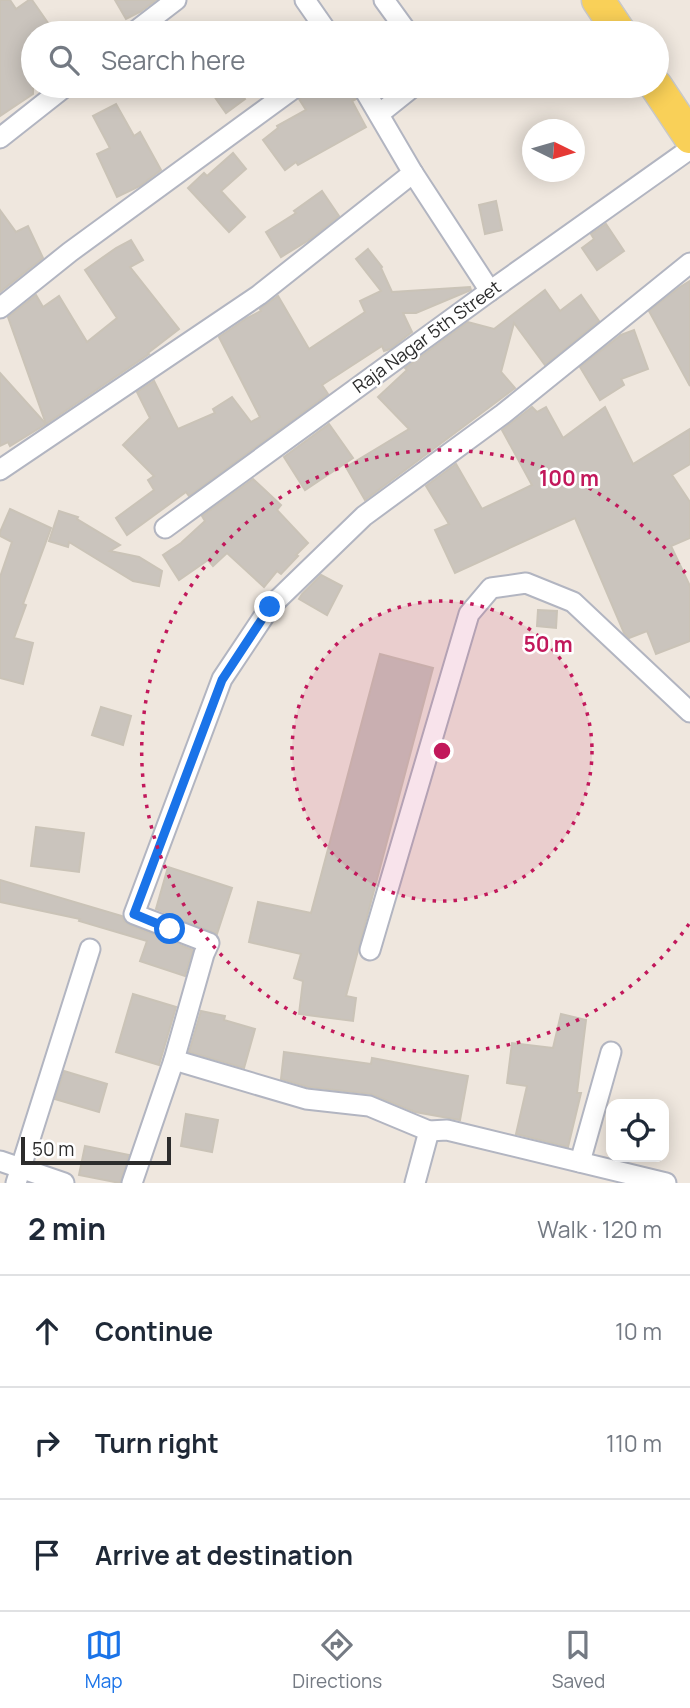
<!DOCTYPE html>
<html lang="en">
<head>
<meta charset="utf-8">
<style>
  :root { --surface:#fff; --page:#f6f6f7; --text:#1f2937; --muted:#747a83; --line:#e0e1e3; --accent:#1a73e8 }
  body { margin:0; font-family:Manrope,sans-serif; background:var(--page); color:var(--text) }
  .controls { position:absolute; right:21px; bottom:21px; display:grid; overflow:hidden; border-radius:14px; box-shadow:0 4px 18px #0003 }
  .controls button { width:63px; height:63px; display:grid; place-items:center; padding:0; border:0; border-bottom:2px solid var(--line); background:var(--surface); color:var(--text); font:35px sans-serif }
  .compass { position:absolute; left:522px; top:119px; width:63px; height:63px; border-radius:50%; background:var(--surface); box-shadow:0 4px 18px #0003; rotate:95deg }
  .scale { position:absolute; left:21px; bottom:18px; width:150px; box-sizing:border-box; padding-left:7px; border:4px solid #2c2c2c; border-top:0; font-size:19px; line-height:24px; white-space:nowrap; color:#2c2c2c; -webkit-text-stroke:5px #fff; paint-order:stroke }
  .stop { position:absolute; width:21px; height:21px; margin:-16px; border:5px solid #1a73e8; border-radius:50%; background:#fff }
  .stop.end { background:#1a73e8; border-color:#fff; box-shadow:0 2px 7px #0008 }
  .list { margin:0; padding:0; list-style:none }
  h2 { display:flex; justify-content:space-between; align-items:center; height:91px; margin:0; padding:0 28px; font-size:30px }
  h2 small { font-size:23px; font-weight:400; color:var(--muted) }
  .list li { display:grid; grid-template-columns:46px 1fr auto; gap:21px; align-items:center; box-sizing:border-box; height:112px; padding:0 28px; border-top:2px solid var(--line) }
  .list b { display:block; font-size:26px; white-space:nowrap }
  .list em { font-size:23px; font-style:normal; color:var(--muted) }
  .icon { flex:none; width:38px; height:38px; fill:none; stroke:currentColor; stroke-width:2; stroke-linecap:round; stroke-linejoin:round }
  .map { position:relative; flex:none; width:690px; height:1183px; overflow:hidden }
  .search { position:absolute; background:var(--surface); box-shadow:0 4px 18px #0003; left:21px; right:21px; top:21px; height:77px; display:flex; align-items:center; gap:18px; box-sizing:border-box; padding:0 24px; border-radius:38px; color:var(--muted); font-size:26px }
  .sheet { height:427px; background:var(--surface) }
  nav { display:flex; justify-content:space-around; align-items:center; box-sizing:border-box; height:98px; border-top:2px solid var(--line); background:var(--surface); font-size:19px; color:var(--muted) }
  nav a { display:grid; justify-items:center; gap:4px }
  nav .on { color:var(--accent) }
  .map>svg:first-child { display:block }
  .building { fill:#cac4bd; stroke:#cac3b7; stroke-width:2 }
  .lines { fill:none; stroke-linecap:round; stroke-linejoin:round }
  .minor-casing { stroke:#b2b5c1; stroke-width:23 }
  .primary-casing { stroke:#c8c8c8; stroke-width:35 }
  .minor { stroke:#fff; stroke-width:19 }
  .primary { stroke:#f9d058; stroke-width:32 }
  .route { stroke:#1a73e8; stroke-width:9 }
  .ring { fill:none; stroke:#c2185b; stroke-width:3.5; stroke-dasharray:3.5 7 }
  .labels { text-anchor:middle; stroke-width:5; stroke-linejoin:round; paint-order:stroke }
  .street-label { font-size:18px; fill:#2c2c2c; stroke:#fff }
  .centre { fill:#c2185b; stroke:#fff; stroke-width:3.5 }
  .ring-label { font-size:21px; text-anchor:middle; font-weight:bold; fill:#c2185b; stroke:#fff; stroke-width:5; stroke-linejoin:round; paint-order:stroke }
</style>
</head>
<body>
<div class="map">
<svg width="690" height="1183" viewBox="0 0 690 1183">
  <rect width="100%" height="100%" fill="#efe7de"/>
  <g class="building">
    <polygon points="0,0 10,0 16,9 29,0 32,0 48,23 33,33 33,94 0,116"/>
    <polygon points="115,0 156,0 140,12 126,19"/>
    <polygon points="207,86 236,86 245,99 226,113"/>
    <polygon points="309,86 350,86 356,99 352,101 366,127 298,165 296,162 285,170 263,140 278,128 277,126 306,110 299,99 308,92"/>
    <polygon points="116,104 134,136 140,132 161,170 140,186 117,197 97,154 110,148 93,116"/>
    <polygon points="233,153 246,169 221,191 245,217 229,232 188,188 204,173 207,176"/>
    <polygon points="322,191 339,216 309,240 281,257 266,232 296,213 294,211"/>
    <polygon points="496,201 502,230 485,234 479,205"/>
    <polygon points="0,210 16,232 28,226 43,258 0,292"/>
    <polygon points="606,224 624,251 597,270 582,248 594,239 591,234"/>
    <polygon points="131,240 143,260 130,267 179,329 148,353 149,354 46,424 8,317 36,295 43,307 59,296 87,342 117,318 85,270 116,248"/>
    <polygon points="368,249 382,267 381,268 392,292 470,287 471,290 416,313 403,313 412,332 390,349 384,351 382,346 322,385 328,394 189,496 186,492 127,535 116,518 154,490 148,480 154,476 123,445 150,418 137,392 154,381 178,429 215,413 213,409 232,397 251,422 260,417 219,337 247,318 261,311 260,309 278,296 309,349 365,312 360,301 381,291 356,259"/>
    <polygon points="690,281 690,386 649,311 680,287"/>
    <polygon points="545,290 560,311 581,295 599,321 545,365 514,323 501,372 515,388 365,500 346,467 409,429 378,397 407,370 405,368 468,322 494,329"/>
    <polygon points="634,330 648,369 621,379 624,385 600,400 580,367 621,335"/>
    <polygon points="0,373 46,424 10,446 8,442 0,446"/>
    <polygon points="532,407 537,412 546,407 563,438 605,407 633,464 690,429 690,464 672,475 690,502 690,538 671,546 690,586 690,641 656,654 647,631 629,638 624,633 575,518 455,573 435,530 449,524 426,486 456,464 482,509 532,485 502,430"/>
    <polygon points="329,424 353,458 305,490 284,457"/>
    <polygon points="253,479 281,505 277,510 308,543 296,555 298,556 281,574 277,571 264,587 227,553 213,566 208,560 179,580 163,555 181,543 205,521 202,516"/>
    <polygon points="10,509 51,528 23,604 26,605 14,638 33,643 23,684 0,678 0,577 12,542 0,536 0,532"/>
    <polygon points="59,511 78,517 77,519 120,545 110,551 139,557 162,571 159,586 133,581 69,542 68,547 49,541"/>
    <polygon points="321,575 342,586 327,615 299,599 302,594"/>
    <polygon points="538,610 557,611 556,628 537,626"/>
    <polygon points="380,654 433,668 346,996 356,998 353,1021 299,1014 303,981 294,978 301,954 249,942 258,902 311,913"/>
    <polygon points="101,707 131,716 123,745 92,735"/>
    <polygon points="36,827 84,833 79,872 31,866"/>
    <polygon points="168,867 232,888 217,934 156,909"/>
    <polygon points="0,880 122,916 124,921 130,925 193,950 185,976 140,961 147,941 79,921 80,919 0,902"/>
    <polygon points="133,994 176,1007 159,1065 116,1052"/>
    <polygon points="201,1011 225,1016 224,1020 255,1029 244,1068 189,1052"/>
    <polygon points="561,1014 586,1020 577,1093 581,1093 568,1147 516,1134 527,1086 507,1083 512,1043 553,1048"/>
    <polygon points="284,1052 371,1064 372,1058 468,1076 460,1120 415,1112 371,1094 308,1087 281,1079"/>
    <polygon points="64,1071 107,1084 99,1112 55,1099"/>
    <polygon points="186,1114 218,1120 212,1152 181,1146"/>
    <polygon points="85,1146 129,1155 120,1183 79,1175"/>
  </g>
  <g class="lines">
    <defs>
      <g id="minor">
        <polyline points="305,0 328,33"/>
        <polyline points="384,0 408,33"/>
        <polyline points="133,33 176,0"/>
        <polyline points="379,114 414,86"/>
        <polyline points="0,138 66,86"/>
        <polyline points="413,173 490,291"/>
        <polyline points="0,308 70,252 297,86"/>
        <polyline points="0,470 259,295 413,173 362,86"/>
        <polyline points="165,528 490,291 690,149"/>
        <polyline points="370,950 469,614 491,588 526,583 573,602 690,712"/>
        <polyline points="174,1060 306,1099 369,1106 429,1131 447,1130 666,1183"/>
        <polyline points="0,1161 64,1183"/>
        <polyline points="580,1162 611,1052"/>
        <polyline points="16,1183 90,949"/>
        <polyline points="132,1183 174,1060 204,954 209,943 134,914 222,679 270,607 364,516 503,414 690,263"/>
        <polyline points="415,1183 429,1131"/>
      </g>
      <g id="primary">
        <polyline points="598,0 620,33"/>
        <polyline points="656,86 690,137"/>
      </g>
    </defs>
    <use href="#minor" class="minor-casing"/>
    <use href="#primary" class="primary-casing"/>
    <use href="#minor" class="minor"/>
    <use href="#primary" class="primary"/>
  </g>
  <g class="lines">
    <polyline class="route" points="170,929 134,914 222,680 270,607"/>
  </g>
  <circle cx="442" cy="751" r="150" fill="#c2185b" fill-opacity=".12"/>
  <g class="ring">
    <circle cx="442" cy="751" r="150"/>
    <path d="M689 924A301 301 0 1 1 689 578"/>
  </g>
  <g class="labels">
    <g class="street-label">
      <text transform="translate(427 337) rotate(-36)" y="6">Raja Nagar 5th Street</text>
    </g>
  </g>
  <circle cx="442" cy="751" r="10" class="centre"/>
  <g class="ring-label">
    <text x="569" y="486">100 m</text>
    <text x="548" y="652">50 m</text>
  </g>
</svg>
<div class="controls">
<button><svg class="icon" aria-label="locate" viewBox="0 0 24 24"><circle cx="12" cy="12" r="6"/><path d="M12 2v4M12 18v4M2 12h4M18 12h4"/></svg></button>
</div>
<svg class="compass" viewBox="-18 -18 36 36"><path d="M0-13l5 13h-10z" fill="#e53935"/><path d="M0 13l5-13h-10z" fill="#747a83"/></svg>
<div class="scale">50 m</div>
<div class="stop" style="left:170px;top:929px"></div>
<div class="stop end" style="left:270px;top:607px"></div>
<div class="search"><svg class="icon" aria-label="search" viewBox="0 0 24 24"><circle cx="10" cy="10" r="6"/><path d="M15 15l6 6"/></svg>Search here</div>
</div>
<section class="sheet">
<h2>2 min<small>Walk · 120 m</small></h2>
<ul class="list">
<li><svg class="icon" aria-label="ahead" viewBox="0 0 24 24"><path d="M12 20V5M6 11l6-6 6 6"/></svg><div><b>Continue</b></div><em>10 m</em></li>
<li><svg class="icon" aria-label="right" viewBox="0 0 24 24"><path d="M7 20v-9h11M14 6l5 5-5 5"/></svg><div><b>Turn right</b></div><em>110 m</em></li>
<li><svg class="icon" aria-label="arrive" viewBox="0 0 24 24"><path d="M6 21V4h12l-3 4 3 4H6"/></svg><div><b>Arrive at destination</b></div></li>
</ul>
</section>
<nav>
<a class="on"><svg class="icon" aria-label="map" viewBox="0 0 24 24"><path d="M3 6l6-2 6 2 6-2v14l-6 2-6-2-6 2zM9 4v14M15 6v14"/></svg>Map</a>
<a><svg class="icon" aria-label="directions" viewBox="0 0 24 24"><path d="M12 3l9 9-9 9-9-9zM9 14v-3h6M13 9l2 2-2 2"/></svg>Directions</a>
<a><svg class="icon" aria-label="saved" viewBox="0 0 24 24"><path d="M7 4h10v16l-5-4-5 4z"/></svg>Saved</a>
</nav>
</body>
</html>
